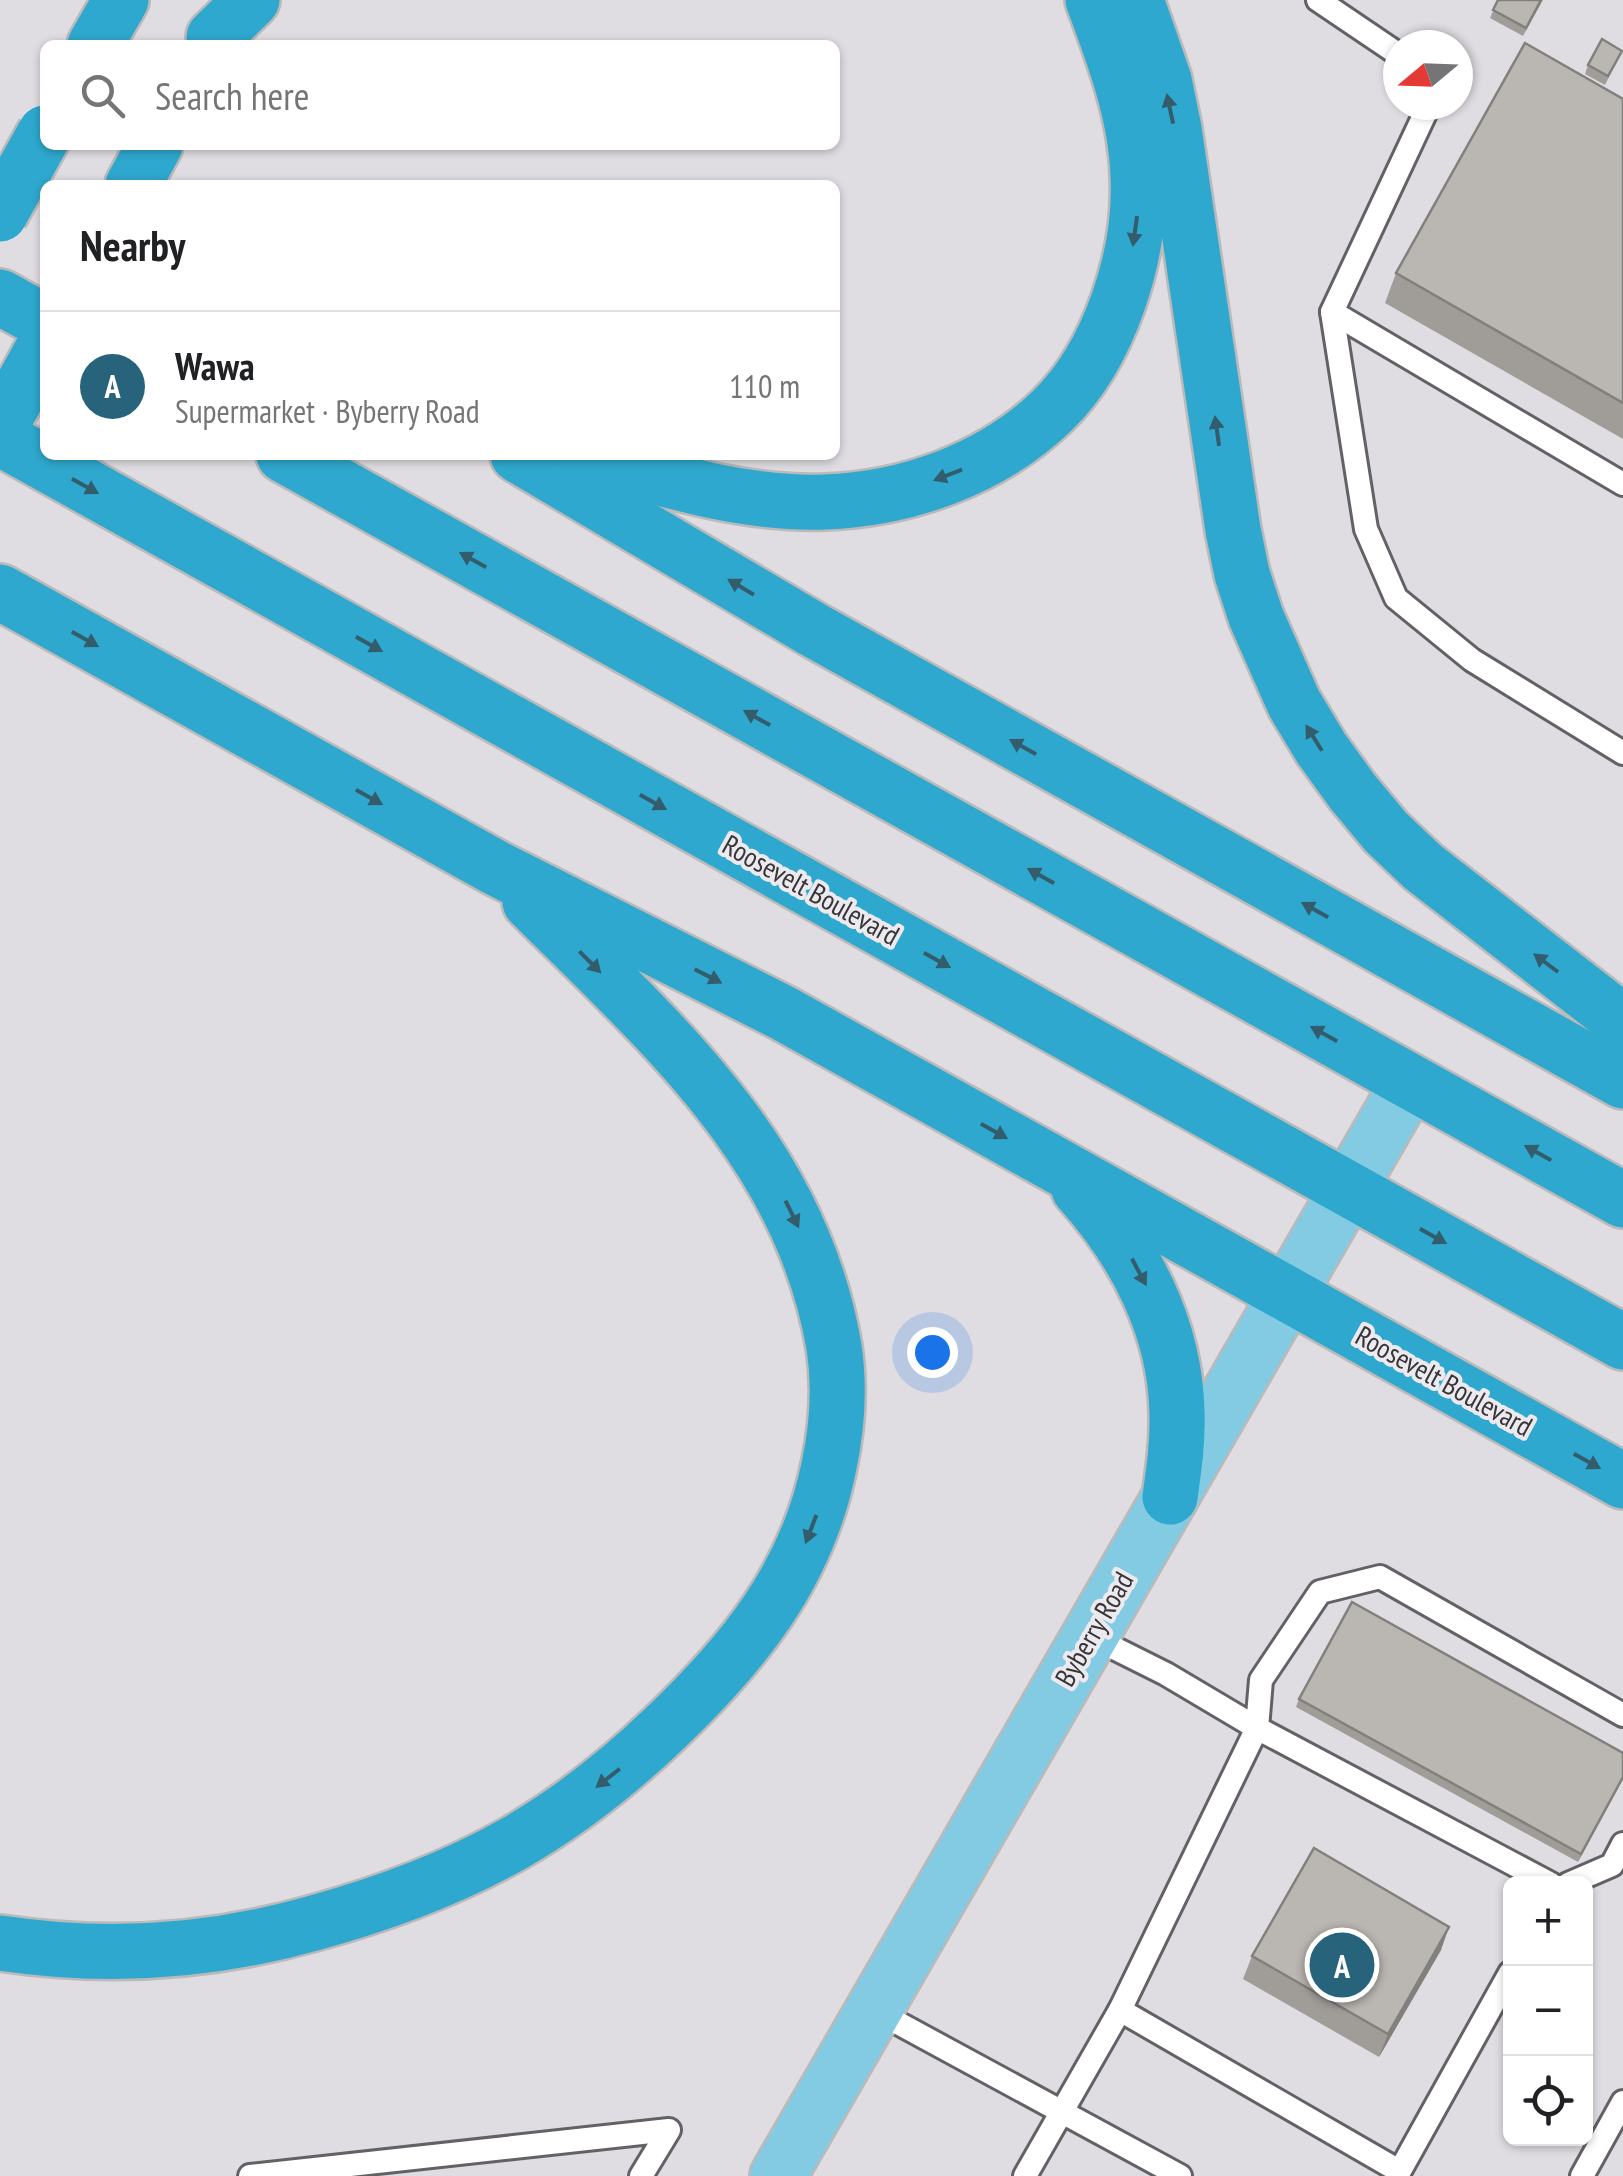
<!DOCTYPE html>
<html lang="en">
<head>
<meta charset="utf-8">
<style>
  :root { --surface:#fff; --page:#f6f6f6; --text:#202124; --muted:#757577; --line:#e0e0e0; --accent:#27647b }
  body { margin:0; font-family:"PT Sans Narrow",sans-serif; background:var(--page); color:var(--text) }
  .controls { position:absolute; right:30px; bottom:30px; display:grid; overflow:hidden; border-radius:15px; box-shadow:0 2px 8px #0004 }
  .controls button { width:90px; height:90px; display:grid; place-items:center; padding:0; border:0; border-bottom:2px solid var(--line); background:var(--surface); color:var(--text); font:50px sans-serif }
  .compass { position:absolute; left:1383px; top:30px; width:90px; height:90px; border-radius:50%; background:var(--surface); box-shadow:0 2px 8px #0004; rotate:251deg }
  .you { position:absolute; left:932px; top:1352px; width:35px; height:35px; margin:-25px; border:8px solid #fff; border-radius:50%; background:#1a73e8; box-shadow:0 0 0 15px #1a73e833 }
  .badge { display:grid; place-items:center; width:65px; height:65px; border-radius:50%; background:var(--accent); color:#fff; font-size:32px; font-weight:700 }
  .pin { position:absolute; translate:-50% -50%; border:5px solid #fff; box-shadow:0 2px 10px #0006 }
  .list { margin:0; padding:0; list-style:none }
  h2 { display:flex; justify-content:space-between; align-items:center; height:130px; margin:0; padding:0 40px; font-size:42px }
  h2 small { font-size:32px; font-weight:400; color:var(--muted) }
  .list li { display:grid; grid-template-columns:65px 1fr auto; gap:30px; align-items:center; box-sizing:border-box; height:150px; padding:0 40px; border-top:2px solid var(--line) }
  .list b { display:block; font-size:38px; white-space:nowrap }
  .list p { margin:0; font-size:32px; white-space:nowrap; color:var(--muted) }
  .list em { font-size:32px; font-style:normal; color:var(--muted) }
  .icon { flex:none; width:55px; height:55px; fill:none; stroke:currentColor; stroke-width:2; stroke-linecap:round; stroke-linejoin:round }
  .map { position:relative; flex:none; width:1623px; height:2176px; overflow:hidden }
  .search { position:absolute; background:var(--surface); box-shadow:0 2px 8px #0004; left:40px; top:40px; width:800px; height:110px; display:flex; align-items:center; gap:25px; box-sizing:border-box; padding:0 35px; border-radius:15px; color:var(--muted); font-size:38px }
  .panel { position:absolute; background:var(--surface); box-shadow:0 2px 8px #0004; left:40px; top:180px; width:800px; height:280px; border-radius:15px }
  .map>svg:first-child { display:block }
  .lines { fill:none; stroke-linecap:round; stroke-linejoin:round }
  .lane-casing { stroke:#636165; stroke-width:28 }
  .primary-casing { stroke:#bbbabb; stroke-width:60 }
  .highway-casing { stroke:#bbbabb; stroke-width:60 }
  .lane { stroke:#fff; stroke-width:22 }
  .primary { stroke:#82cbe2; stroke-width:55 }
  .highway { stroke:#2ea8ce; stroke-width:55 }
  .highway-bridge-casing { stroke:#bbbabb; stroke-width:60; stroke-linecap:butt }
  .highway-bridge { stroke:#2ea8ce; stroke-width:55 }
  .wall { fill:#a09d99 }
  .shaded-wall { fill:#82807d }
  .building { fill:#bab7b2; stroke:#82807d; stroke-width:2.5 }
  .oneway { fill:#335d6c }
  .labels { text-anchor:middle; stroke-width:8; stroke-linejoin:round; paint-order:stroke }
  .street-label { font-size:28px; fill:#363537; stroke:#edeaef }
</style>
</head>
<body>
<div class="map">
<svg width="1623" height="2176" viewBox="0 0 1623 2176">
  <rect width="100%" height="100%" fill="#e0dde2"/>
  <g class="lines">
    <defs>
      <g id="lane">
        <polyline points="1318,0 1398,54"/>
        <polyline points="1429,105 1332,312 1623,484"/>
        <polyline points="1332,312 1366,529 1396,598 1472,660 1623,753"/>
        <polyline points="1090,1636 1166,1674 1257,1728 1261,1680 1320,1592 1380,1577 1623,1715"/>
        <polyline points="1568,1884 1612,1865 1623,1844"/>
        <polyline points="874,2010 1180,2176"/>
        <polyline points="1120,2010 1399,2171"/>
        <polyline points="250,2176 669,2130 641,2176"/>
        <polyline points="1025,2176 1120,2010 1257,1728 1551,1884"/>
        <polyline points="1397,2176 1510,1973"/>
        <polyline points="1582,2176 1623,2102"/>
      </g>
      <polyline id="primary" points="778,2176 1410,1082"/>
      <g id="highway">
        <polyline points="1136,0 1164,80 1174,129 1233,530 1242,574 1256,617 1294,703 1321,748 1352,791 1386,832 1423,867 1623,1022"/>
        <polyline points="214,37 252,0"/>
        <polyline points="95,45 121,0"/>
        <polyline points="133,185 155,145"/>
        <polyline points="0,297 45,322"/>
        <polyline points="0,427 45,345"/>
        <polyline points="0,438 1623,1342"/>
        <polyline points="284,455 1623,1200"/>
        <polyline points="518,455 814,630 1623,1081"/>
        <path d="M580,455C660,478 741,505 825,502C907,499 992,469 1052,411C1110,355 1142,254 1138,175C1136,115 1114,56 1093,0"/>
        <polyline points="0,592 496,868 783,1013 1623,1481"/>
        <path d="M1079,1189C1135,1251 1175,1327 1177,1412C1178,1441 1174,1469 1170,1497"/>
        <path d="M0,1943C105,1959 212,1952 314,1923C383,1904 451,1879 513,1844C567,1813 618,1773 663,1730C742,1655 807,1576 829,1466C837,1428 840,1386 834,1347C801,1153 662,1034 530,902"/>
      </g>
    </defs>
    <use href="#lane" class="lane-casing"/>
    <use href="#primary" class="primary-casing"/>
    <use href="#highway" class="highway-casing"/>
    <use href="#lane" class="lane"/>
    <use href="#primary" class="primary"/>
    <use href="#highway" class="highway"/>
    <defs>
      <polyline id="highway-bridge" points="0,214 45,133"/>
    </defs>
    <use href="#highway-bridge" class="highway-bridge-casing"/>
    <use href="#highway-bridge" class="highway-bridge"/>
  </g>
  <g class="wall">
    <polygon points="1498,0 1543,0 1523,36 1490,18"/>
    <polygon points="1622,51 1605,85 1585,74 1588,65"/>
    <polygon points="1623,99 1623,439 1385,303 1396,273"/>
    <polygon points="1299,1699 1623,1753 1578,1862 1296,1707"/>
    <polygon points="1441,1950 1379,2057 1243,1979 1252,1956"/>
  </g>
  <g class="shaded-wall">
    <polygon points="1623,1777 1623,1779 1578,1862 1581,1854"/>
    <polygon points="1449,1927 1441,1950 1379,2057 1388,2034"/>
  </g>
  <g class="building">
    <polygon points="1498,0 1541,0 1526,28 1493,10"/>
    <polygon points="1602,39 1622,51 1608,76 1588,65"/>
    <polygon points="1525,43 1623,99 1623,403 1396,273"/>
    <polygon points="1352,1602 1623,1753 1623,1777 1581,1854 1299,1699"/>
    <polygon points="1314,1848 1449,1927 1388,2034 1252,1956"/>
  </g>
  <defs><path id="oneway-solid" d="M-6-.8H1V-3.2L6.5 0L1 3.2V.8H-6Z" transform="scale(2.5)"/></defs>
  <g class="oneway">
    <use href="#oneway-solid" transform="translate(1170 109) rotate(-102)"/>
    <use href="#oneway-solid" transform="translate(1135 231) rotate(98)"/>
    <use href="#oneway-solid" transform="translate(1217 431) rotate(-98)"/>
    <use href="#oneway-solid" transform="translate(948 475) rotate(159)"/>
    <use href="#oneway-solid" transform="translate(85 486) rotate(29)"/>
    <use href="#oneway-solid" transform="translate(473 560) rotate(-151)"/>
    <use href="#oneway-solid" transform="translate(741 587) rotate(-149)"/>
    <use href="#oneway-solid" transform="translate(85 639) rotate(29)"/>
    <use href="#oneway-solid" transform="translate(369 644) rotate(29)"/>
    <use href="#oneway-solid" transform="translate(757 718) rotate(-151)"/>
    <use href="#oneway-solid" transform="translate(1314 738) rotate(-122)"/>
    <use href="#oneway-solid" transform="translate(1023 747) rotate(-151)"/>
    <use href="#oneway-solid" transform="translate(369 797) rotate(29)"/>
    <use href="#oneway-solid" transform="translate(653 802) rotate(29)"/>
    <use href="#oneway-solid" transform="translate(1041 876) rotate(-151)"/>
    <use href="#oneway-solid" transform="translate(1315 910) rotate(-151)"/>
    <use href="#oneway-solid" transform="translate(937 960) rotate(29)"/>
    <use href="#oneway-solid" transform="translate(590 962) rotate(45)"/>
    <use href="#oneway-solid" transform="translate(1546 963) rotate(-143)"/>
    <use href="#oneway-solid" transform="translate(708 976) rotate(27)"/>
    <use href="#oneway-solid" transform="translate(1324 1034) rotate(-151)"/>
    <use href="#oneway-solid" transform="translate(994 1131) rotate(29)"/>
    <use href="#oneway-solid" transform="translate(1538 1153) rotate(-151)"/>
    <use href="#oneway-solid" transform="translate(792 1214) rotate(64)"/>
    <use href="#oneway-solid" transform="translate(1433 1236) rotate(29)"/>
    <use href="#oneway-solid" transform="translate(1139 1272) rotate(62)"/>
    <use href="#oneway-solid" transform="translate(1587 1461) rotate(29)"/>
    <use href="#oneway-solid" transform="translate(811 1529) rotate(111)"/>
    <use href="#oneway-solid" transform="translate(608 1778) rotate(142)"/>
  </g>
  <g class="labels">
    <g class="street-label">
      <text transform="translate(811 890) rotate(29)" y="10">Roosevelt Boulevard</text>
      <text transform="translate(1444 1381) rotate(29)" y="10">Roosevelt Boulevard</text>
      <text transform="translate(1094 1629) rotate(-60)" y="10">Byberry Road</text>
    </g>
  </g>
</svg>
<div class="controls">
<button>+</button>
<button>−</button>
<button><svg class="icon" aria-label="locate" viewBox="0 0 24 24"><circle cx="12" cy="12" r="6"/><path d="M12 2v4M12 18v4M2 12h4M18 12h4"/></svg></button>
</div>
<svg class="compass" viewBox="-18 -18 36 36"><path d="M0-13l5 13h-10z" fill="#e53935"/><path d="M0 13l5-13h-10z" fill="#757577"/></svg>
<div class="you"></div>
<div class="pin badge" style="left:1342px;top:1965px">A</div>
<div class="search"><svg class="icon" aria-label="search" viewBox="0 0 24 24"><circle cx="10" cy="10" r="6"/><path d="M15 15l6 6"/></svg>Search here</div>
<section class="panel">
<h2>Nearby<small></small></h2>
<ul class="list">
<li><span class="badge">A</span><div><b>Wawa</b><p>Supermarket · Byberry Road</p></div><em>110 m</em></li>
</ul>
</section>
</div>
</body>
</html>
